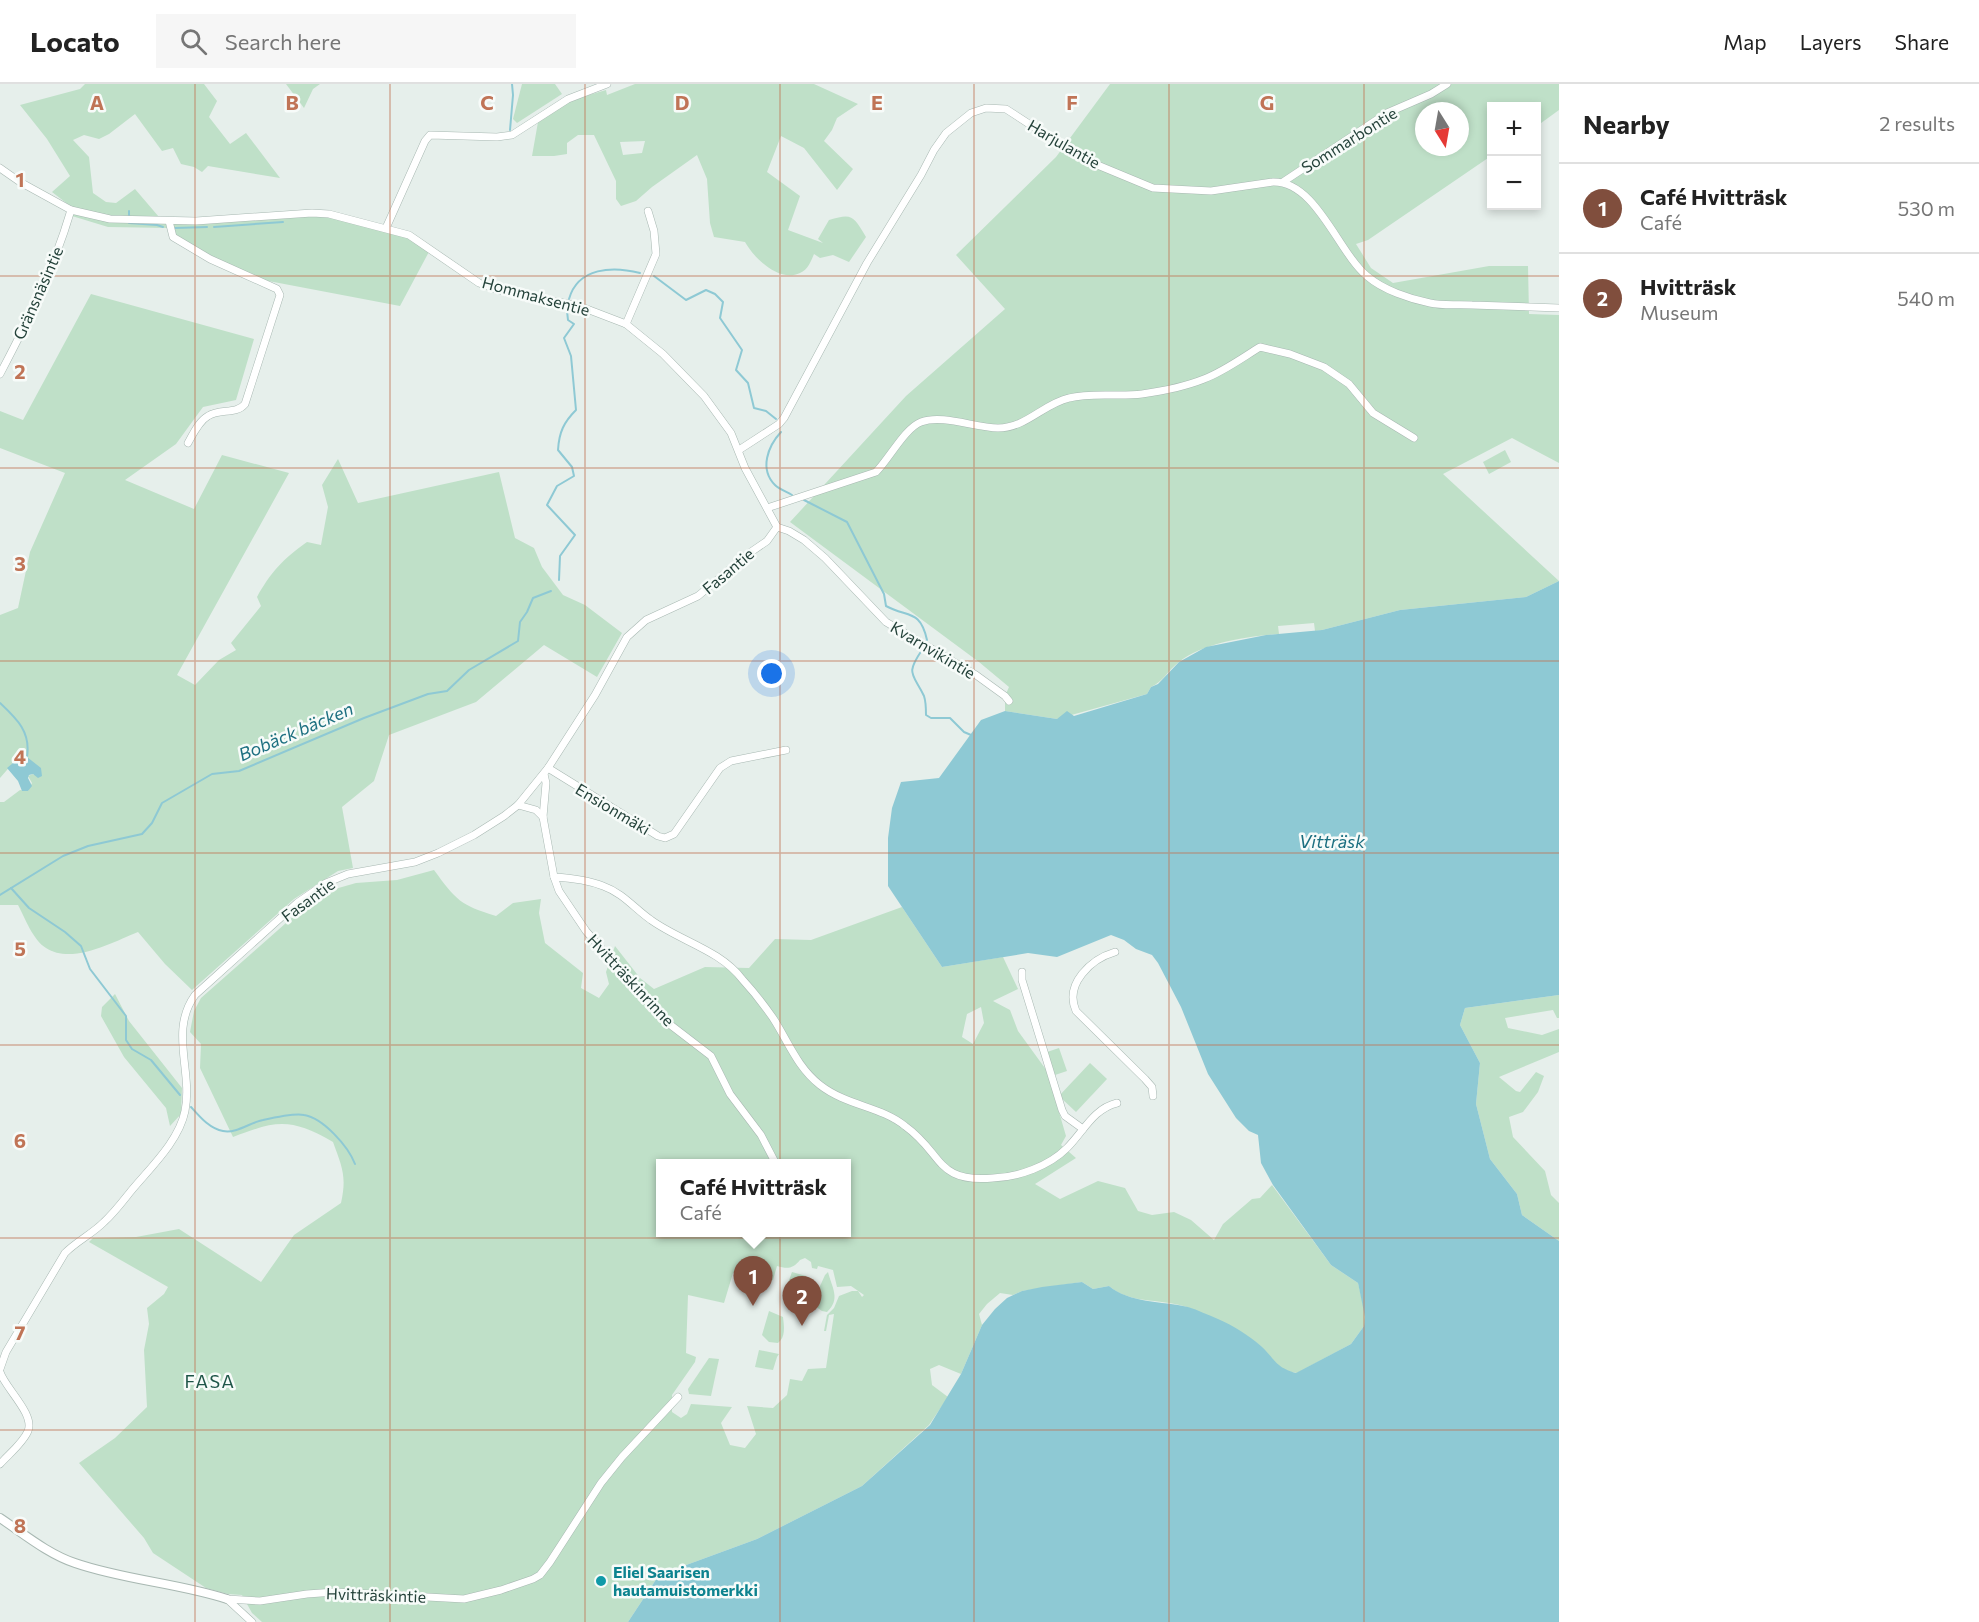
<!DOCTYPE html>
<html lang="en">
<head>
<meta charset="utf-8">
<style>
  :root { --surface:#fff; --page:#f6f6f6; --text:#222; --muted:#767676; --line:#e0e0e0; --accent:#804e3d }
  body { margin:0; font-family:Commissioner,sans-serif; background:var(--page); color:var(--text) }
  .controls { position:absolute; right:18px; top:18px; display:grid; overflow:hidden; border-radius:0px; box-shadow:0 3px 9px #0003 }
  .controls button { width:54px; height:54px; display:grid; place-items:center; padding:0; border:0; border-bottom:2px solid var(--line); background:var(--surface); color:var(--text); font:30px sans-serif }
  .compass { position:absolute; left:1415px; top:18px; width:54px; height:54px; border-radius:50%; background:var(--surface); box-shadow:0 3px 9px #0003; rotate:169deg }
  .you { position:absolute; left:772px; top:590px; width:21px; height:21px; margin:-15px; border:4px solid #fff; border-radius:50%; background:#1a73e8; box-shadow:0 0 0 9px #1a73e833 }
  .badge { display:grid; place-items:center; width:39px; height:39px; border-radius:50%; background:var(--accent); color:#fff; font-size:20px; font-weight:700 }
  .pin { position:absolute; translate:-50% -50px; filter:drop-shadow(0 2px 3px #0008) }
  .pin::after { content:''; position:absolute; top:32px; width:21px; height:18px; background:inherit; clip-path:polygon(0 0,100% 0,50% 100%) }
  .popup { position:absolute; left:656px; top:1075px; width:195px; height:78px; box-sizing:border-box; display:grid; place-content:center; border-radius:0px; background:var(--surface); filter:drop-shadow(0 2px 4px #0005); font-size:20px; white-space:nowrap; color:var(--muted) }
  .popup b { font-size:22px; color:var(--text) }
  .popup::after { content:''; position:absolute; left:50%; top:100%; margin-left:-12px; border:12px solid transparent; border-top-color:var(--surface) }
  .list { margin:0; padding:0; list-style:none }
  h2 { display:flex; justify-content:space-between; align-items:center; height:78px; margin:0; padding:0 24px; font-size:26px }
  h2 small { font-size:20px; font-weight:400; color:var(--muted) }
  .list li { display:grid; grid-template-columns:39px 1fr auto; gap:18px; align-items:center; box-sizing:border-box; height:90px; padding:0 24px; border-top:2px solid var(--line) }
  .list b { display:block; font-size:22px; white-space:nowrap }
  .list p { margin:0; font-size:20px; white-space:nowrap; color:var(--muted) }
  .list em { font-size:20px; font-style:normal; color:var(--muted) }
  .icon { flex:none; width:33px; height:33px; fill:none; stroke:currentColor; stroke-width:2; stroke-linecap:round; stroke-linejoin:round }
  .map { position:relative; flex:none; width:1559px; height:1538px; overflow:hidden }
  header { display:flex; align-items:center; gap:36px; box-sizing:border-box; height:84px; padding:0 30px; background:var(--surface); border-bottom:2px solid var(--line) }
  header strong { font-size:28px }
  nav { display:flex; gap:33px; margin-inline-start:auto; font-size:21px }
  .search { width:420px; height:54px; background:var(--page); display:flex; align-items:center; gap:15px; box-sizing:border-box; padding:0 21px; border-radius:0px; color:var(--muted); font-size:22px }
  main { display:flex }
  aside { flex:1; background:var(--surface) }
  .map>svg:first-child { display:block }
  .green { fill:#bfe0c8; fill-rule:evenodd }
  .water { fill:#8ec9d4 }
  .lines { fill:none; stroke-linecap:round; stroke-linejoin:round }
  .stream { stroke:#8ec9d4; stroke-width:2 }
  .minor-casing { stroke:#a8b8b2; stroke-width:8 }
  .tertiary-casing { stroke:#a8b8b2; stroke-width:10 }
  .minor { stroke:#fff; stroke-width:7 }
  .tertiary { stroke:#fff; stroke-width:8 }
  .grid { fill:none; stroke:#c07456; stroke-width:1.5; stroke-opacity:0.55 }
  .culture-dot { fill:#0f9aa8; stroke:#f7fbf9; stroke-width:2 }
  .labels { text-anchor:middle; stroke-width:5; stroke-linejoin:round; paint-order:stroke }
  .street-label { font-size:16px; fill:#24423a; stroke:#f7fbf9 }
  .culture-label { font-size:16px; font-weight:bold; fill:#0d838f; stroke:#f7fbf9; text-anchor:start }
  .water-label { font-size:18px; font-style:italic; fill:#1c6f80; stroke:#f7fbf9 }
  .neighbourhood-label { font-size:18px; letter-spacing:1.5px; fill:#1f5548; stroke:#f7fbf9 }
  .grid-label { font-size:20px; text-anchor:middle; font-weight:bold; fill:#c07456; stroke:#f7fbf9; stroke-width:5; stroke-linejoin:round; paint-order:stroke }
</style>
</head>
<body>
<header>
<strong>Locato</strong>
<div class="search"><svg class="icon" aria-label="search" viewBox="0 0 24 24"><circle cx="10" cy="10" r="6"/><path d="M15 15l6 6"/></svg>Search here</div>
<nav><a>Map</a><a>Layers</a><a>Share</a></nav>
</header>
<main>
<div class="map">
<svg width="1559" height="1538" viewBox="0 0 1559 1538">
  <rect width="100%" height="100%" fill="#e6efeb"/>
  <g class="green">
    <polygon points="85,0 204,0 217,17 209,33 230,60 246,49 280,94 208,82 202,88 194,83 181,80 173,64 162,67 135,30 109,50 99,55 84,51 73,56 89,73 93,109 106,118 116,119 135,105 159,133 112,133 74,125 52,108 70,92 47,55 20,21 80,5"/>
    <polygon points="286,0 320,0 313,5 304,24"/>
    <polygon points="522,0 555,0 562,10 517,39 513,35"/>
    <path d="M635,0H814L858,20L837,34L832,46L824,57L853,85L837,106L804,64L781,52L767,88L800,112L788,146L823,159L818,155L829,136C853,129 853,132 866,153L849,178L833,171L820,174L814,170C811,177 808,186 800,189C779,199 754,174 745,158L714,153L710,139L707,95L697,71L652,103L636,117L621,122L616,115V97L594,51H578L567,59V70L554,72H532L538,38L572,16L606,6L607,11ZM645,57L642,69L623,71L620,58Z"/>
    <path d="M1110,0H1559V26L1537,42L1536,22H1492L1491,72L1368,156L1356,160L1371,184L1393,199L1489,182H1528L1529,230L1559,231V379L1512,354L1443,390L1559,497L1526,513L1400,526L1322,546L1315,547L1314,539L1278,542L1279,550C1248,552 1203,559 1179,578C1168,586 1163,598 1151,603L1147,610L1057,635L1005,627V612L1009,603L979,578L790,438L906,312L1005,225L956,171L1056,73ZM1424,27H1460V63H1424Z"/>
    <polygon points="71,126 110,135 165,137 312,129 410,148 431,164 400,222 258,195 173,153 170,144 108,143 72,132"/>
    <path d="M91,210L254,255L236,316L203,323L176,360L125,396L194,425L222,371L289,389L177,591L195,601L219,576L236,566L231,559L261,522L257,513C270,489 284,474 307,458L321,461L328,423L322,401L338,375L358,419L499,388L515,454L534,464L542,483L563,511L585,521L622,549L597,593L544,561L476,618L389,651L374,697L342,723L353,784L338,787L294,815L192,906L165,880L138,848C113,858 72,881 46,864C33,856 25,834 18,821H0V718H4L20,706L28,707L32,699L28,692L33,690L34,691L32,678L24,674L13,679L0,694V531L18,524L30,468L65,389L0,364V327L23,336Z"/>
    <polygon points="1505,366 1511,378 1489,390 1483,378"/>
    <path d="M434,786C456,816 460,821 496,832L513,819L541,815L539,829L545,859L583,889L581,904L599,914L609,900L606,888L615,862L640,894L654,905L705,883L749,884L775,855L811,856L902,823L942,883L1003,873L1018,905L993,917L1010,926L1018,947L1047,987L1066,1052L1061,1061L1076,1074L1035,1100L1060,1115L1098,1097L1125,1104L1138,1127L1152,1131L1174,1128L1191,1136L1214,1156L1223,1140L1252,1115L1260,1114L1272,1101L1331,1181L1358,1199L1366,1233L1364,1242L1351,1260L1297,1289C1292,1288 1287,1287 1283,1285C1273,1280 1267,1266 1257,1259C1237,1247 1214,1234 1192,1225C1165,1213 1132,1222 1109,1202L1093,1205L1082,1198L1022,1207L1013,1211L1000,1209L987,1220L979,1230L982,1241L961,1290L939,1281L930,1285L932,1301L948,1313L929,1341L862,1402L757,1455L659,1491L628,1538H262L252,1529L242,1511L228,1510L206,1504L153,1469L144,1454L79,1379L115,1354L147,1323L144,1266L149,1240L147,1224L164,1210L168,1203L89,1158L93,1154L136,1153L179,1145L261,1198L294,1151L341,1119C347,1092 342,1083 333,1058C291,1034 277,1036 233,1053L200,984L201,960L190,948L194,927L201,914L312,816L335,805L356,799L397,796ZM981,923L984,939L973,960L962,953L967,930ZM660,1080H846V1148H660ZM805,1174L811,1178L812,1184L817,1185L818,1182L833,1186L837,1203L851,1202L864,1211L862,1213L858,1207H852L839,1212L834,1224L827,1231L824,1247H826L829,1231L834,1230L826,1284L808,1285L802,1297L790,1295L787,1311L773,1324L747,1322L756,1350L745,1364L730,1361L721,1339L732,1323L691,1320L687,1330L681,1334L672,1328V1311L695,1278L696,1273L686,1269L688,1211L724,1219L733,1189L739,1185L748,1187L750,1194L765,1198L773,1196L777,1182C787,1185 793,1185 800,1176Z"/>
    <polygon points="115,910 129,937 182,1004 181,1030 170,1042 166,1024 124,973 101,932 102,923"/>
    <polygon points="1559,911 1559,934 1557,934 1553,926 1505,934 1508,944 1542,951 1559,945 1559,968 1499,993 1516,1007 1520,1008 1536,988 1544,992 1538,1008 1523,1028 1509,1033 1513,1053 1545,1087 1551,1111 1559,1119 1559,1157 1522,1131 1517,1110 1490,1075 1476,1020 1480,979 1460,941 1465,924"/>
    <polygon points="1059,964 1067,987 1055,991 1047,968"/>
    <polygon points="1090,979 1107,995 1076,1028 1059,1012"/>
    <polygon points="792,1188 806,1192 803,1206 795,1205 788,1199"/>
    <path d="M828,1188C832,1204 841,1215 827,1228L822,1227L812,1220L825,1191Z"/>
    <path d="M769,1227L783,1233C784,1242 786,1253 778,1259L769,1258L762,1251Z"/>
    <polygon points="759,1266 779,1270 777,1273 773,1286 755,1283"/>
    <polygon points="709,1274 719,1275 711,1312 689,1310 688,1305"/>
  </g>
  <g class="water">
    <path d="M1559,497V911L1465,924L1460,941L1480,979L1476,1020L1490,1075L1517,1110L1522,1131L1559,1157V1538H628L659,1491L757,1455L862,1402L930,1341L961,1290L982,1241L995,1225L1007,1214L1022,1207L1042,1203L1082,1198L1093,1205L1109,1202C1129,1219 1162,1217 1188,1223C1198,1226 1208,1231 1218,1235C1232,1241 1250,1252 1261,1262C1276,1276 1275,1283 1296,1289L1351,1260L1364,1242L1365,1233L1358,1199L1331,1181L1273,1101L1261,1079L1258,1051L1249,1047L1236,1034L1208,990L1181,923L1158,879L1152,871L1136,865L1124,856L1111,851L1057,873L1028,869L942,883L888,802V754L892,724L901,698L939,694L981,636L1005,627L1057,635L1067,627L1074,632L1147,610L1151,603L1158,600L1179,578L1206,563L1266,551L1322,546L1400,526L1526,513Z"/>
    <polygon points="27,673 41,684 42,692 38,694 33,690 29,691 28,694 32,702 28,707 22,707 18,697 7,684 13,679"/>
  </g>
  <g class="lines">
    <g class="stream">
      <polyline points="510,46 513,11 512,0"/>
      <polyline points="129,127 129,139 157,141 163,143"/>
      <polyline points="214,143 283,138"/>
      <polyline points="175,144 207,143"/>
      <polyline points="654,192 686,216 706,206 715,210 723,218 720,234 742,266 736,286 748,299 754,324 766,327 776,335"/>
      <path d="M569,215C578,183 613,182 640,189"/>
      <path d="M781,348C768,362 759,385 775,401C779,405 787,408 792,411"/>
      <path d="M804,416L847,438L884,510L886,522C908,534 920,525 927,556"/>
      <path d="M559,496L560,472L575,451L547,421L557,402L574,392L572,383L558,366C559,348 564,338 576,326L571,272L564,254L574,240L568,236L567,227"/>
      <path d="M922,566C905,591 913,589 924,612C926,618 926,625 926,631L931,634H950L964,648L971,651"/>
      <path d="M0,619C17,635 31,648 27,673"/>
      <polyline points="11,804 29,824 65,848 81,862 90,885 126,932 126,956 132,965 151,976 180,1011"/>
      <polyline points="0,811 63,772 88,762 142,750 152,739 162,719 212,690 239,687 364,634 428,610 447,607 469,586 518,557 520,538 527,528 533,514 551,507"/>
      <path d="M191,1023C200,1033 210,1045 223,1047C236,1050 251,1038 263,1036C272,1034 295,1029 304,1031C323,1034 348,1062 355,1080"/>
    </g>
    <defs>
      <g id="minor">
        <polyline points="0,84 20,98 71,126 110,135 196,137 312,129 329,130 409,151 479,199 498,206 579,222 626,240 663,270 704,312 731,349 745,384 777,443"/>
        <polyline points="1283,98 1387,29 1431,10 1447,0"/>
        <path d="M169,137L173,153L210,175L277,205L280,211L245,320C236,331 220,324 208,332C199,337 193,350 188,359"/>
        <polyline points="386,144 425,57 430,51 497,53 512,51 568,15 607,0"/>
        <polyline points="626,240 656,170 654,147 648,127"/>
        <path d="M0,290C28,237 54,184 71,126"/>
        <path d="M739,366L779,340L784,334L867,179L921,91L934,66L946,49L971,29L986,24L1006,25L1083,75L1153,104L1211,107L1273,98C1316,97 1338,168 1367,192C1383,206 1410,215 1430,219C1443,222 1458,220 1472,221C1501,222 1530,223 1559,224"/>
        <path d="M767,424L876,388C889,375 905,344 921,338C943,330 975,344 998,344C1026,344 1043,320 1069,314C1092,308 1118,313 1142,310C1163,307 1184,303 1204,295C1223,288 1242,274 1260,263L1290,270L1324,283L1349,300L1373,329L1414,354"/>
        <polyline points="777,443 789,447 804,456 825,474 886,538 976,591 1005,612 1009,617"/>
        <polyline points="548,684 658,752 665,754 674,750 720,684 731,677 786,666"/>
        <path d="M544,690L546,699L543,733L554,793C571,794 588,796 603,802C623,809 635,825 651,836C680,857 720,866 742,895C753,907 764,921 773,934C788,957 797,983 820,1001C847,1022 880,1022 905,1042C944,1070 935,1099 993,1094C1019,1093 1049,1082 1067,1064C1084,1047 1093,1025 1117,1019"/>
        <polyline points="518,721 536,726 543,733"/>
        <polyline points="554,793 559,807 586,847 649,919 668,939 711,972 730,1010 761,1051 776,1080"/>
        <path d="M1115,868C1091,875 1064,900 1076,927L1145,995L1152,1003L1153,1012"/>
        <polyline points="1022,888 1022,896 1062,1026 1065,1032 1083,1045"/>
        <path d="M0,1285L6,1268L65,1169C77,1157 92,1150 104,1138C114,1129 123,1117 131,1107C150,1084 179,1057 185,1027C193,987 169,947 195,911L297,819L326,799L348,790L415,778L438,769L474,751L504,732L518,721L548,684L595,611L627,553L646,536L698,512L748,470L767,457L777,443"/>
        <path d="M0,1288C5,1304 35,1330 28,1347C23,1359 9,1370 0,1380"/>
        <polyline points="227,1515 260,1517 307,1510 335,1508 464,1515 501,1506 533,1495 540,1491 550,1478 601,1399 622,1373 678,1313"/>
        <polyline points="227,1515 252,1538"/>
      </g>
      <path id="tertiary" d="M0,1434C24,1450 48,1470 75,1479C124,1496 178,1499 227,1515"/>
    </defs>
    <use href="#minor" class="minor-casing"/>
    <use href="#tertiary" class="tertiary-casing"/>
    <use href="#minor" class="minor"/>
    <use href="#tertiary" class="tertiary"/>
  </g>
  <path class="grid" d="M195,0V1538M390,0V1538M585,0V1538M780,0V1538M974,0V1538M1169,0V1538M1364,0V1538M0,192H1559M0,384H1559M0,577H1559M0,769H1559M0,961H1559M0,1154H1559M0,1346H1559"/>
  <circle class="culture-dot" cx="601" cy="1497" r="6"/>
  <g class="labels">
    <g class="street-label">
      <text transform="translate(1349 56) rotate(-32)" y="6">Sommarbontie</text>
      <text transform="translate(1064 60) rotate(30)" y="6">Harjulantie</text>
      <text transform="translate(38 209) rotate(-66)" y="6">Gränsnäsintie</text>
      <text transform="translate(536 212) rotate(15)" y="6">Hommaksentie</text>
      <text transform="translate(728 487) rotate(-40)" y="6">Fasantie</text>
      <text transform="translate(933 566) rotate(31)" y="6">Kvarnvikintie</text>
      <text transform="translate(613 725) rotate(31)" y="6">Ensionmäki</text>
      <text transform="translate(308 816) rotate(-36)" y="6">Fasantie</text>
      <text transform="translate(631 896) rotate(47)" y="6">Hvitträskinrinne</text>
      <text transform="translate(376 1511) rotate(2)" y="6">Hvitträskintie</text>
    </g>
    <g class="culture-label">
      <text x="613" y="1494">Eliel Saarisen<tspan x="613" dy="18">hautamuistomerkki</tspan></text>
    </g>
    <g class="water-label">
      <text transform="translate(296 648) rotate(-23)" y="6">Bobäck bäcken</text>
      <text x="1332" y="764">Vitträsk</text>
    </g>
    <g class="neighbourhood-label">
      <text x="210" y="1304">FASA</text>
    </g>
  </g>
  <g class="grid-label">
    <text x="97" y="26">A</text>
    <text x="292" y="26">B</text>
    <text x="487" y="26">C</text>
    <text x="682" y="26">D</text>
    <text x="877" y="26">E</text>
    <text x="1072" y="26">F</text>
    <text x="1267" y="26">G</text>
    <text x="20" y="103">1</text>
    <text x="20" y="295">2</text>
    <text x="20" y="487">3</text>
    <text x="20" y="680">4</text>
    <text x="20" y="872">5</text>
    <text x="20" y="1064">6</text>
    <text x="20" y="1256">7</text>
    <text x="20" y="1449">8</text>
  </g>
</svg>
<div class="controls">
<button>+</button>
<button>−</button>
</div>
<svg class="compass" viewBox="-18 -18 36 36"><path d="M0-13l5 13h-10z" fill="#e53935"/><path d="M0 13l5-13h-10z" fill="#767676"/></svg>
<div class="you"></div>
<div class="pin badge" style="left:753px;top:1222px">1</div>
<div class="popup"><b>Café Hvitträsk</b>Café</div>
<div class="pin badge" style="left:802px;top:1242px">2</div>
</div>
<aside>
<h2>Nearby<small>2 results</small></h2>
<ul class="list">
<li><span class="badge">1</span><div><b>Café Hvitträsk</b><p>Café</p></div><em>530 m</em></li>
<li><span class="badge">2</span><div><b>Hvitträsk</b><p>Museum</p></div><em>540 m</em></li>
</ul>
</aside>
</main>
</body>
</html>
